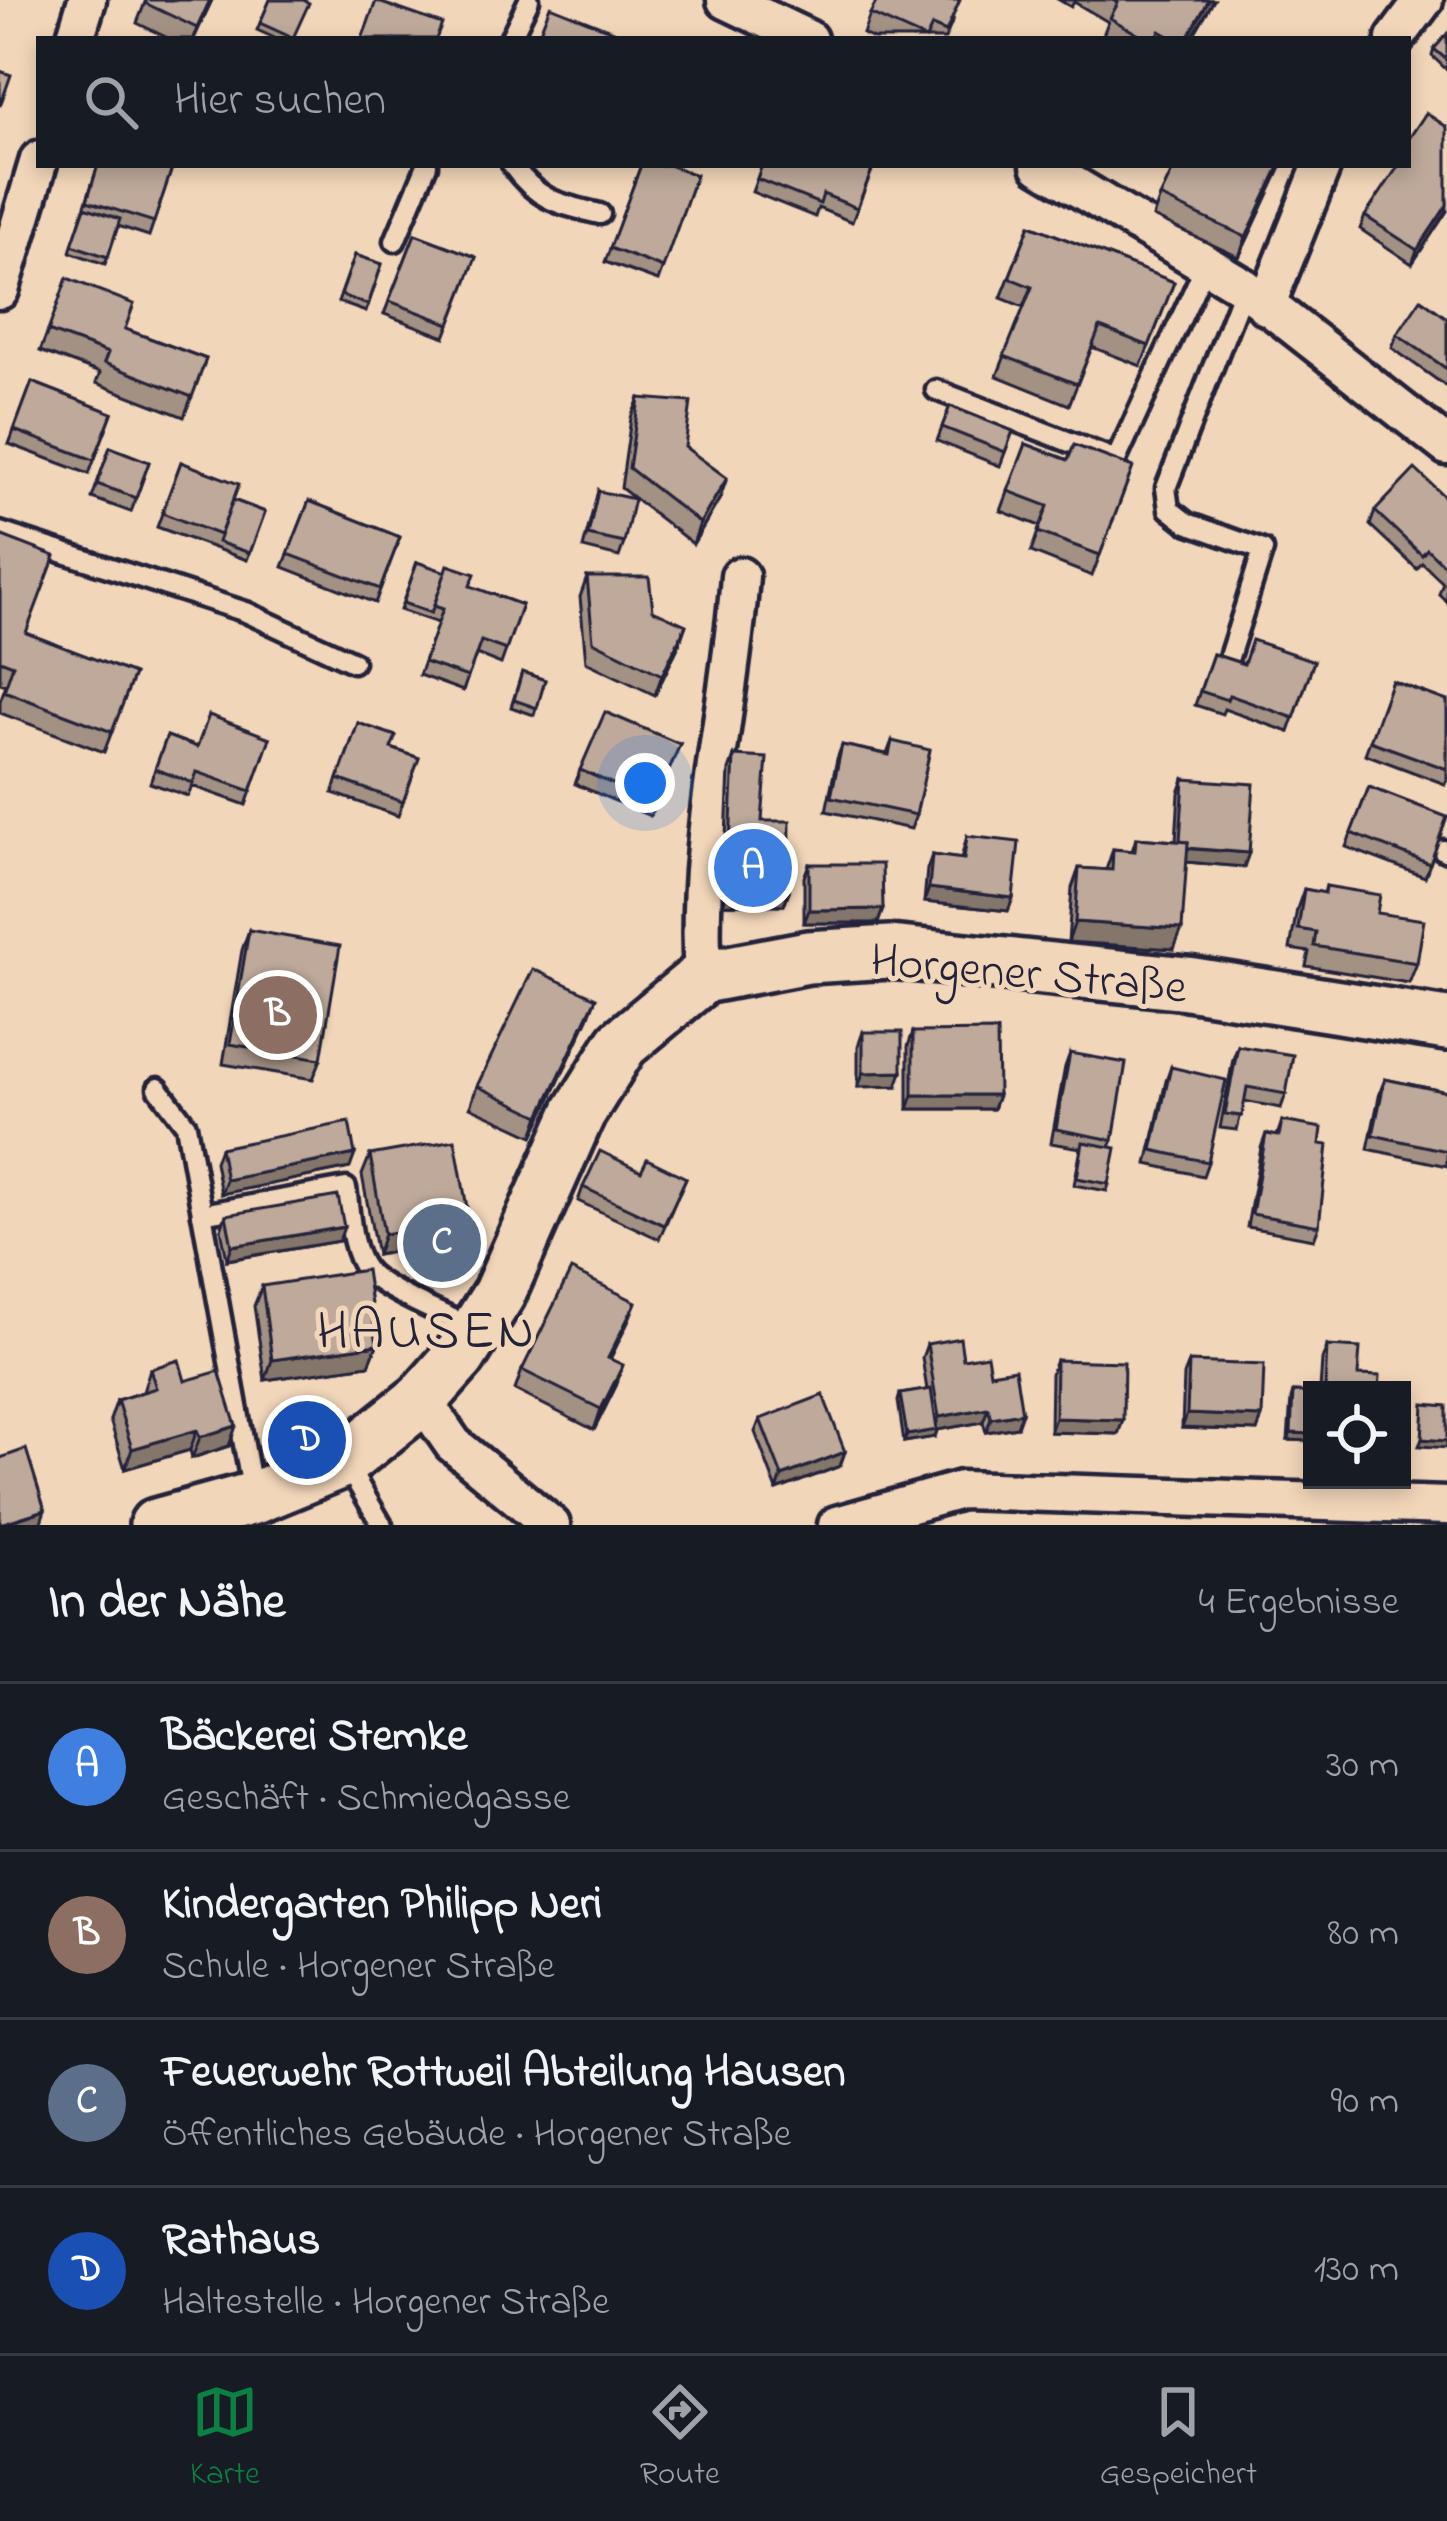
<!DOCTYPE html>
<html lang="de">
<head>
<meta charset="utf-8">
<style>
  :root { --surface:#171b24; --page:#20242c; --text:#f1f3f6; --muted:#9ea1a6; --line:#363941; --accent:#0b8043 }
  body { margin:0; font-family:"Indie Flower",sans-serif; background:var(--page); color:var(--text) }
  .controls { position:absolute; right:36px; bottom:36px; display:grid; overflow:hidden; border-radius:0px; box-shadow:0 6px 18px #0003 }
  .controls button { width:108px; height:108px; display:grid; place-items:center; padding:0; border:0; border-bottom:3px solid var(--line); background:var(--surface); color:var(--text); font:60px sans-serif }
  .you { position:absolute; left:645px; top:783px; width:42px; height:42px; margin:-30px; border:9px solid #fff; border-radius:50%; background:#1a73e8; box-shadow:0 0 0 18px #1a73e833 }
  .badge { display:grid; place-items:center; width:78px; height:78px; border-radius:50%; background:var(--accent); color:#fff; font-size:39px; font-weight:700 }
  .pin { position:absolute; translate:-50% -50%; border:6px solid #fff; box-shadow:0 3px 12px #0006 }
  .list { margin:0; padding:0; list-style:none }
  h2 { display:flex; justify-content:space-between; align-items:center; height:156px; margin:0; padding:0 48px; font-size:51px }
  h2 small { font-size:39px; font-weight:400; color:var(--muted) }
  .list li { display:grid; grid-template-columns:78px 1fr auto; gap:36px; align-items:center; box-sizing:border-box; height:168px; padding:0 48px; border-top:3px solid var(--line) }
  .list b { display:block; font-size:45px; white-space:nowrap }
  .list p { margin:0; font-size:39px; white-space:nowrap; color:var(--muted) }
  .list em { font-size:39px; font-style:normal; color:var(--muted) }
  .icon { flex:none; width:66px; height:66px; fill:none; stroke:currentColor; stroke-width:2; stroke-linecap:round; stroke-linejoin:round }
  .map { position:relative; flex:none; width:1447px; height:1525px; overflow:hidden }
  .search { position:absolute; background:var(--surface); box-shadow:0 6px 18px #0003; left:36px; right:36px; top:36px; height:132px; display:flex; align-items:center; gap:30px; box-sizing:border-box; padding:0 42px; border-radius:0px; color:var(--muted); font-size:45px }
  .sheet { height:828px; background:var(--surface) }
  nav { display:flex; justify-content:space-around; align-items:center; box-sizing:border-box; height:168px; border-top:3px solid var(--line); background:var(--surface); font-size:33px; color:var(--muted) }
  nav a { display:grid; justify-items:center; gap:6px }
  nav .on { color:var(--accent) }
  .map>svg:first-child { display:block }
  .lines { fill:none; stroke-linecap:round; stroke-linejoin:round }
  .lane-casing { stroke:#22223b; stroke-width:27 }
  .street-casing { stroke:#22223b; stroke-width:45 }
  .secondary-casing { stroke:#22223b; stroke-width:60 }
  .lane { stroke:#f2d6b9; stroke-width:18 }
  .street { stroke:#f2d6b9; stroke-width:36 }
  .secondary { stroke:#f2d6b9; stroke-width:51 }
  .wall { fill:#a39184; stroke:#22223b; stroke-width:3 }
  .shaded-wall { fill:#85766c; stroke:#22223b; stroke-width:3 }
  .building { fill:#bea99a; stroke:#22223b; stroke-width:3 }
  .labels { text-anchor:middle; stroke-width:10; stroke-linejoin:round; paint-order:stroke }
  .street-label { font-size:48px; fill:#22223b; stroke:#f2d6b9 }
  .quarter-label { font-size:54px; letter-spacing:3px; fill:#22223b; stroke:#f2d6b9 }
</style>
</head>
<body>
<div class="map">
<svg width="1447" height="1525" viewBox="0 0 1447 1525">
  <rect width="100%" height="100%" fill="#f2d6b9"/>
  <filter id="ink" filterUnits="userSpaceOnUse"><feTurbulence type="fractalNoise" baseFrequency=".00833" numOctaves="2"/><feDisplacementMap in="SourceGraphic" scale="24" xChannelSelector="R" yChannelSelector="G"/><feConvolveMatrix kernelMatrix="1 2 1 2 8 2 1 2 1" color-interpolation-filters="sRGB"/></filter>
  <g filter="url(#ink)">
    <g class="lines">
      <defs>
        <g id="lane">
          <polyline points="510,39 529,0"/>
          <path d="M512,165C538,201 559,204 600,214"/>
          <polyline points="395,241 427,165"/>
          <polyline points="936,390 1116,460 1206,264"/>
          <polyline points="0,532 246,612 353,662"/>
          <polyline points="1227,663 1263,550 1187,523 1169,509 1166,488 1244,287"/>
          <polyline points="1443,850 1447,852"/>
          <polyline points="158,1088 186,1125 253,1494"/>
          <path d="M202,1214L346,1188C350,1212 350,1250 366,1270C381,1289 449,1317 473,1328"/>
          <polyline points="345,1462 382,1525"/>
        </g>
        <g id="street">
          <polyline points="726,0 808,39"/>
          <polyline points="75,39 87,0"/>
          <polyline points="1395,39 1424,0"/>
          <polyline points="1040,165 1244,287 1447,446"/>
          <polyline points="0,290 39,160"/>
          <polyline points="1266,306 1322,165"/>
          <path d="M703,977C694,842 730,710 740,576"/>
          <polyline points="422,1399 453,1444 551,1525"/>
          <polyline points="837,1525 961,1490 1447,1506"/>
        </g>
        <polyline id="secondary" points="156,1525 254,1498 344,1461 422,1399 460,1356 499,1294 579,1113 622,1044 703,977 808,957 890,952 1187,983 1447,1024"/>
      </defs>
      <use href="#lane" class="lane-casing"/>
      <use href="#street" class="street-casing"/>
      <use href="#secondary" class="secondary-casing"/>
      <use href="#lane" class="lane"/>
      <use href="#street" class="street"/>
      <use href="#secondary" class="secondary"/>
    </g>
    <g class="wall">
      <polygon points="146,0 212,0 194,39 170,39 137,23"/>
      <polygon points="270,0 294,39 277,39 257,30"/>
      <polygon points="1059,0 1214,0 1191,39 1104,39 1102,38 1108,22 1074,2 1071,7"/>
      <polygon points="870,14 953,20 945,39 874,39 863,34"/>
      <polygon points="1447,34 1447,70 1432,56 1434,49"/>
      <polygon points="1408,140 1447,211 1412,264 1360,229 1365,216 1408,165"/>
      <polygon points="98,165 173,165 149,236 118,226 105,264 70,252"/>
      <polygon points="641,165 696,175 658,281 605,262"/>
      <polygon points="762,165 874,165 852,222 818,208 815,217 752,192"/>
      <polygon points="1282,165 1239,257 1153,217 1160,197"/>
      <polygon points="1030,225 1174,282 1141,366 1092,347 1069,405 997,376 1024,307 1001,298"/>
      <polygon points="415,234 476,257 445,337 384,314"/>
      <polygon points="355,255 382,264 366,312 338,302"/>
      <polygon points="1447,318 1447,387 1392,348 1397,334"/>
      <polygon points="125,329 206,359 184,417 96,383 100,373 40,351 48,331"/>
      <polygon points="32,382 112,413 89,474 9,444"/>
      <polygon points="639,398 685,447 720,498 693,544 621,488 631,418"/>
      <polygon points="950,406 1013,431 1000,466 937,441"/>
      <polygon points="1026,444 1068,460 1133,467 1092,576 1031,552 1040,526 1001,511"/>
      <polygon points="110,447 149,462 131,512 92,498"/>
      <polygon points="181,462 233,500 265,512 247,560 157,527"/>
      <polygon points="598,491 624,543 619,557 583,548"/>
      <polygon points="1447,499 1447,602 1439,594 1443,583 1422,563 1417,569 1370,525 1375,511"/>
      <polygon points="309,501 400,537 375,603 283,567"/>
      <polygon points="0,535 26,633 134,674 104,752 0,713 0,701 6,685 0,683"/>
      <polygon points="417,562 470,586 522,605 501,664 476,654 463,691 419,675 438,623 400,610"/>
      <polygon points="587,577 653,610 679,645 655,695 586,662 580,597"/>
      <polygon points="1213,654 1244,664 1314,661 1289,732 1224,709 1222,714 1195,705"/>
      <polygon points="522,672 545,680 534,715 511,707"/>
      <polygon points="1392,681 1447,701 1447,780 1445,784 1365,754"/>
      <polygon points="358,723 391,748 419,758 398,816 333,793"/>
      <polygon points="167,736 197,747 270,738 246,805 192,786 188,796 150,783"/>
      <polygon points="892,741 916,815 911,829 826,811 837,759 842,745 887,754"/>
      <polygon points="680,744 650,816 575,784 580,770"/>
      <polygon points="734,756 789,891 784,905 723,904 729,770"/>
      <polygon points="1184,779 1244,867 1186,862 1174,949 1068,942 1072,888 1079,868 1106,870 1113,849 1132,851 1136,838 1176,841 1179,793"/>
      <polygon points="1369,787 1447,817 1425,877 1346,847"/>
      <polygon points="967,836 1013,898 1008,911 924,902 927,869 932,855 961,859"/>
      <polygon points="809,864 883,909 878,923 804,923 804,877"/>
      <polygon points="1326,886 1377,913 1417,963 1409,983 1306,966 1309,952 1290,949 1297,909 1304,889 1324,893"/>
      <polygon points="249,930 321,1059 313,1079 223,1064 242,950"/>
      <polygon points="588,1018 533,1136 470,1107 477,1086"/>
      <polygon points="863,1032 897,1086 858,1087 858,1046"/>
      <polygon points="913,1032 998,1095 993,1109 908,1109 908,1046"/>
      <polygon points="1238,1046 1286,1094 1281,1108 1244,1101 1237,1130 1220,1128 1233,1059"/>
      <polygon points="1070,1053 1113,1140 1110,1147 1109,1184 1107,1191 1074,1185 1081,1148 1051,1143 1065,1067"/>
      <polygon points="1171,1067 1208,1162 1203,1176 1147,1164 1166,1081"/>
      <polygon points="1385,1079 1447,1092 1447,1166 1368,1149 1380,1092"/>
      <polygon points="1282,1121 1320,1144 1319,1226 1314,1239 1247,1227 1261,1148 1266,1134 1277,1136"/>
      <polygon points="220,1148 350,1168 221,1194 215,1162"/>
      <polygon points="370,1155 469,1219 462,1239 377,1255 362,1175"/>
      <polygon points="641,1171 686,1178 659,1239 578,1201 583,1187"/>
      <polygon points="226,1215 339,1241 227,1260 221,1229"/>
      <polygon points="262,1286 377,1345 369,1365 265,1380 254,1306"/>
      <polygon points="628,1322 610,1359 616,1386 594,1430 515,1390 522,1370"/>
      <polygon points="927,1344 990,1373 1017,1427 986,1432 983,1422 937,1430 935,1437 904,1442 898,1401 900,1394 927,1390 922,1358"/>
      <polygon points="1327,1346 1358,1375 1379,1390 1320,1390 1322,1360"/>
      <polygon points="1056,1360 1123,1420 1118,1434 1050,1432 1051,1374"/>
      <polygon points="1189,1362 1262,1417 1257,1431 1182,1428 1184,1375"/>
      <polygon points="150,1369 185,1381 229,1446 192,1458 190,1450 125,1469 110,1420 117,1400 143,1392"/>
      <polygon points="1293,1392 1312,1393 1312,1441 1288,1440 1291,1399"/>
      <polygon points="760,1419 840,1466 777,1490 755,1432"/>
    </g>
    <g class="shaded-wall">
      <polygon points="210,0 212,0 193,39 197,28"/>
      <polygon points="1209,0 1214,0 1191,39 1187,39"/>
      <polygon points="1280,165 1282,165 1239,257 1246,237"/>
      <polygon points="1447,205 1447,211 1412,264 1417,250"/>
      <polygon points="727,478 720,498 693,544 700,523"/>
      <polygon points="686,625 679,645 655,695 662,675"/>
      <polygon points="1179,848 1249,853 1244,867 1174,861"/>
      <polygon points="929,888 1013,898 1008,911 924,902"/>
      <polygon points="728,890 789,891 784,905 723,904"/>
      <polygon points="883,909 878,923 804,923 809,910"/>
      <polygon points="1075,922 1182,929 1174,949 1068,942"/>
      <polygon points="596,998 588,1018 533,1136 540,1116"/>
      <polygon points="902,1072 897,1086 858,1087 863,1073"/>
      <polygon points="913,1095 998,1095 993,1109 908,1109"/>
      <polygon points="355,1154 350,1168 221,1194 226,1180"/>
      <polygon points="469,1219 462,1239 377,1255 384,1234"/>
      <polygon points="344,1227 339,1241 227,1260 232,1246"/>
      <polygon points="636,1302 628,1322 601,1378 608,1358"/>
      <polygon points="377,1345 369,1365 265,1380 272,1360"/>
      <polygon points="623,1365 616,1386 594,1430 601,1409"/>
      <polygon points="988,1408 983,1422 937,1430 935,1437 904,1442 907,1435 934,1430 939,1417"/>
      <polygon points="1022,1413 1017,1427 986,1432 991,1418"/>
      <polygon points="1187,1414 1262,1417 1257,1431 1182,1428"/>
      <polygon points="1055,1418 1123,1420 1118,1434 1050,1432"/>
      <polygon points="236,1426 229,1446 192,1458 200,1437"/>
      <polygon points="197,1430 190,1450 125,1469 132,1449"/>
      <polygon points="1291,1433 1312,1434 1312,1441 1288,1440"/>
      <polygon points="1422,1439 1447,1441 1447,1448 1419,1446"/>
      <polygon points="845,1452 840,1466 777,1490 782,1476"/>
      <polygon points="45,1510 40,1525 0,1525"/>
    </g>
    <g class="building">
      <polygon points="146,0 210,0 197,28 145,3"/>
      <polygon points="270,0 303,0 309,3 293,38 260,23"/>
      <polygon points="877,0 960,0 946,32 932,26 926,39 870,14"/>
      <polygon points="1113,0 1209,0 1187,39 1174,39 1160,31 1155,39 1146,39 1110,18 1118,3"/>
      <polygon points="376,1 442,24 436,39 362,39"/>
      <polygon points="550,6 633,39 537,39"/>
      <polygon points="1447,34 1447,60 1434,49"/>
      <polygon points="0,71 11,75 0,106"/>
      <polygon points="1426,113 1447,127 1447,205 1417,250 1365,216 1399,165 1408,165 1410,149 1408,140"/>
      <polygon points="98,165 173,165 154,222 87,201"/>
      <polygon points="641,165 669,165 696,175 663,268 610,248"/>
      <polygon points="762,165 874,165 857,208 823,194 820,204 757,179"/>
      <polygon points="1175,165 1280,165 1246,237 1160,197"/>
      <polygon points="85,207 120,219 108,257 72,245"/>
      <polygon points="1030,225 1174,282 1149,346 1100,327 1077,384 1004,356 1032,287 1009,278"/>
      <polygon points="415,234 476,257 450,324 389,301"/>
      <polygon points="355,255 382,264 368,305 341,295"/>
      <polygon points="67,278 134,304 125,329 206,359 192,397 104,363 108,353 48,331"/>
      <polygon points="1421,299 1447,318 1447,369 1397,334"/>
      <polygon points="32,382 112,413 94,460 14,430"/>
      <polygon points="639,398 691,402 685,447 727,478 700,523 629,468"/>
      <polygon points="950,406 1013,431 1005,452 942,427"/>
      <polygon points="1026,444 1068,460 1074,445 1133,467 1100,555 1038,532 1048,506 1008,491"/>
      <polygon points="110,447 149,462 136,498 97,484"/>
      <polygon points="181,462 239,484 220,535 162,513"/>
      <polygon points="1415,469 1447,499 1447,568 1427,549 1422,555 1375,511"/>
      <polygon points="598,491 634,499 624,543 588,535"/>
      <polygon points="233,500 265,512 250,553 218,542"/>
      <polygon points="309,501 400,537 380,589 288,554"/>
      <polygon points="0,535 55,556 26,633 134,674 112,732 4,691 13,665 0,660"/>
      <polygon points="417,562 446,572 431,613 403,603"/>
      <polygon points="448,565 475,574 470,586 522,605 506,650 481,641 468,677 424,662 443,609 434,606"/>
      <polygon points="587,577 649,577 653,610 686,625 662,675 593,641"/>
      <polygon points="1252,640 1314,661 1294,718 1229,695 1227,700 1200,691 1213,654 1244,664"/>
      <polygon points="522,672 545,680 537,708 514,700"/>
      <polygon points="1392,681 1447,701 1447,769 1370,741"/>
      <polygon points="605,712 680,744 655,802 580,770"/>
      <polygon points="209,715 270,738 251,791 197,772 193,783 155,769 167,736 197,747"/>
      <polygon points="358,723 396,736 391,748 419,758 403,802 338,779"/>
      <polygon points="892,741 930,750 916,815 831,797 842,745 889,755"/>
      <polygon points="734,756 767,758 762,821 790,821 789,891 728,890"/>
      <polygon points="1184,779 1254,784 1249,853 1187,848 1188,842 1180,841"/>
      <polygon points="1369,787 1447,817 1430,864 1351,833"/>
      <polygon points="967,836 1019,842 1013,898 929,888 932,855 964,859"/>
      <polygon points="1136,838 1188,842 1182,929 1075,922 1079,868 1112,870 1113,849 1135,851"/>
      <polygon points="809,864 882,864 883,909 809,910"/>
      <polygon points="1326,886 1380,895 1377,913 1424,920 1417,963 1314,946 1316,932 1298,929 1304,889 1325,893"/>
      <polygon points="249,930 340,946 321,1059 230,1044"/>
      <polygon points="533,969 596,998 540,1116 477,1086"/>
      <polygon points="997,1031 998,1095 913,1095 913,1032"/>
      <polygon points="863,1032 902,1032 902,1072 863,1073"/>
      <polygon points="1238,1046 1293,1055 1286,1094 1247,1087 1242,1116 1225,1114"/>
      <polygon points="1070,1053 1126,1063 1113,1140 1056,1129"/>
      <polygon points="1171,1067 1226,1080 1208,1162 1152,1150"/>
      <polygon points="1385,1079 1447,1092 1447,1151 1373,1135"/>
      <polygon points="1282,1121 1322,1128 1320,1144 1328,1145 1319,1226 1252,1214 1266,1134 1279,1136"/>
      <polygon points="349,1122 355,1154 226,1180 220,1148"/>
      <polygon points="455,1140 469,1219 384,1234 370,1155"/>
      <polygon points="1083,1142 1116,1148 1109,1184 1077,1178"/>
      <polygon points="600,1151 641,1171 647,1159 686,1178 664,1225 583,1187"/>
      <polygon points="338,1196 344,1227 232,1246 226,1215"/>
      <polygon points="366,1270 377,1345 272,1360 262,1286"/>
      <polygon points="571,1270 636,1302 608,1358 623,1365 601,1409 522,1370"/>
      <polygon points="960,1338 963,1359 987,1355 990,1373 1015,1369 1022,1413 991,1418 988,1408 939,1417 927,1344"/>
      <polygon points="1327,1346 1360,1348 1358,1375 1380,1376 1379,1390 1325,1390"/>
      <polygon points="179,1360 185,1381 219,1371 236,1426 200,1437 197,1430 132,1449 117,1400 156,1388 150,1369"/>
      <polygon points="1056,1360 1124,1362 1123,1420 1055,1418"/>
      <polygon points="1189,1362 1264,1365 1262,1417 1187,1414"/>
      <polygon points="931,1389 937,1430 907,1435 900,1394"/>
      <polygon points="1293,1392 1312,1393 1312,1434 1291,1433"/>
      <polygon points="1402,1392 1410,1392 1408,1432 1402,1432"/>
      <polygon points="823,1395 845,1452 782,1476 760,1419"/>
      <polygon points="1424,1404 1447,1406 1447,1441 1422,1439"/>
      <polygon points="26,1449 45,1510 0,1524 0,1458"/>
    </g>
  </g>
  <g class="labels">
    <g class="street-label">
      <text transform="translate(1029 971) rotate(5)" y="17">Horgener Straße</text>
    </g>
    <g class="quarter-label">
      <text x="427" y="1347">HAUSEN</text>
    </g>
  </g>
</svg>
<div class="controls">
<button><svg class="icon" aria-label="locate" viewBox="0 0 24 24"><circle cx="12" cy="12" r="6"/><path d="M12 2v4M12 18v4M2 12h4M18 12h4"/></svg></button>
</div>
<div class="you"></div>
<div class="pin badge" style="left:753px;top:868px;background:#3f7fe0">A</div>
<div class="pin badge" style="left:278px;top:1015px;background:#8d6e63">B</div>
<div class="pin badge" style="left:442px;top:1243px;background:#5c6f8a">C</div>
<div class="pin badge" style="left:307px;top:1440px;background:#1a4fb4">D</div>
<div class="search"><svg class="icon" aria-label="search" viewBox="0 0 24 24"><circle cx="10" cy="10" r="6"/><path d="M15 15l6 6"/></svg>Hier suchen</div>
</div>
<section class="sheet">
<h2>In der Nähe<small>4 Ergebnisse</small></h2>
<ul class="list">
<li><span class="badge" style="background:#3f7fe0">A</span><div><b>Bäckerei Stemke</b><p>Geschäft · Schmiedgasse</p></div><em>30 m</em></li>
<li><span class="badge" style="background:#8d6e63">B</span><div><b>Kindergarten Philipp Neri</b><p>Schule · Horgener Straße</p></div><em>80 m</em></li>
<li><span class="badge" style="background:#5c6f8a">C</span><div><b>Feuerwehr Rottweil Abteilung Hausen</b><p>Öffentliches Gebäude · Horgener Straße</p></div><em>90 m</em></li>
<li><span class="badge" style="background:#1a4fb4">D</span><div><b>Rathaus</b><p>Haltestelle · Horgener Straße</p></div><em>130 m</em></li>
</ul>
</section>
<nav>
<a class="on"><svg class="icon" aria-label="map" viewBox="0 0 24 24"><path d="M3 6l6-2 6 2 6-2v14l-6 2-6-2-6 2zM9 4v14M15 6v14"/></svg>Karte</a>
<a><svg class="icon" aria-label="directions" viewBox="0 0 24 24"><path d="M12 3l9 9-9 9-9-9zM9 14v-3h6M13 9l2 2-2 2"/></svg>Route</a>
<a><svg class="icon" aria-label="saved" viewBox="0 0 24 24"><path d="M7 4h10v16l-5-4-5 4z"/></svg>Gespeichert</a>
</nav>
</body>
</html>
